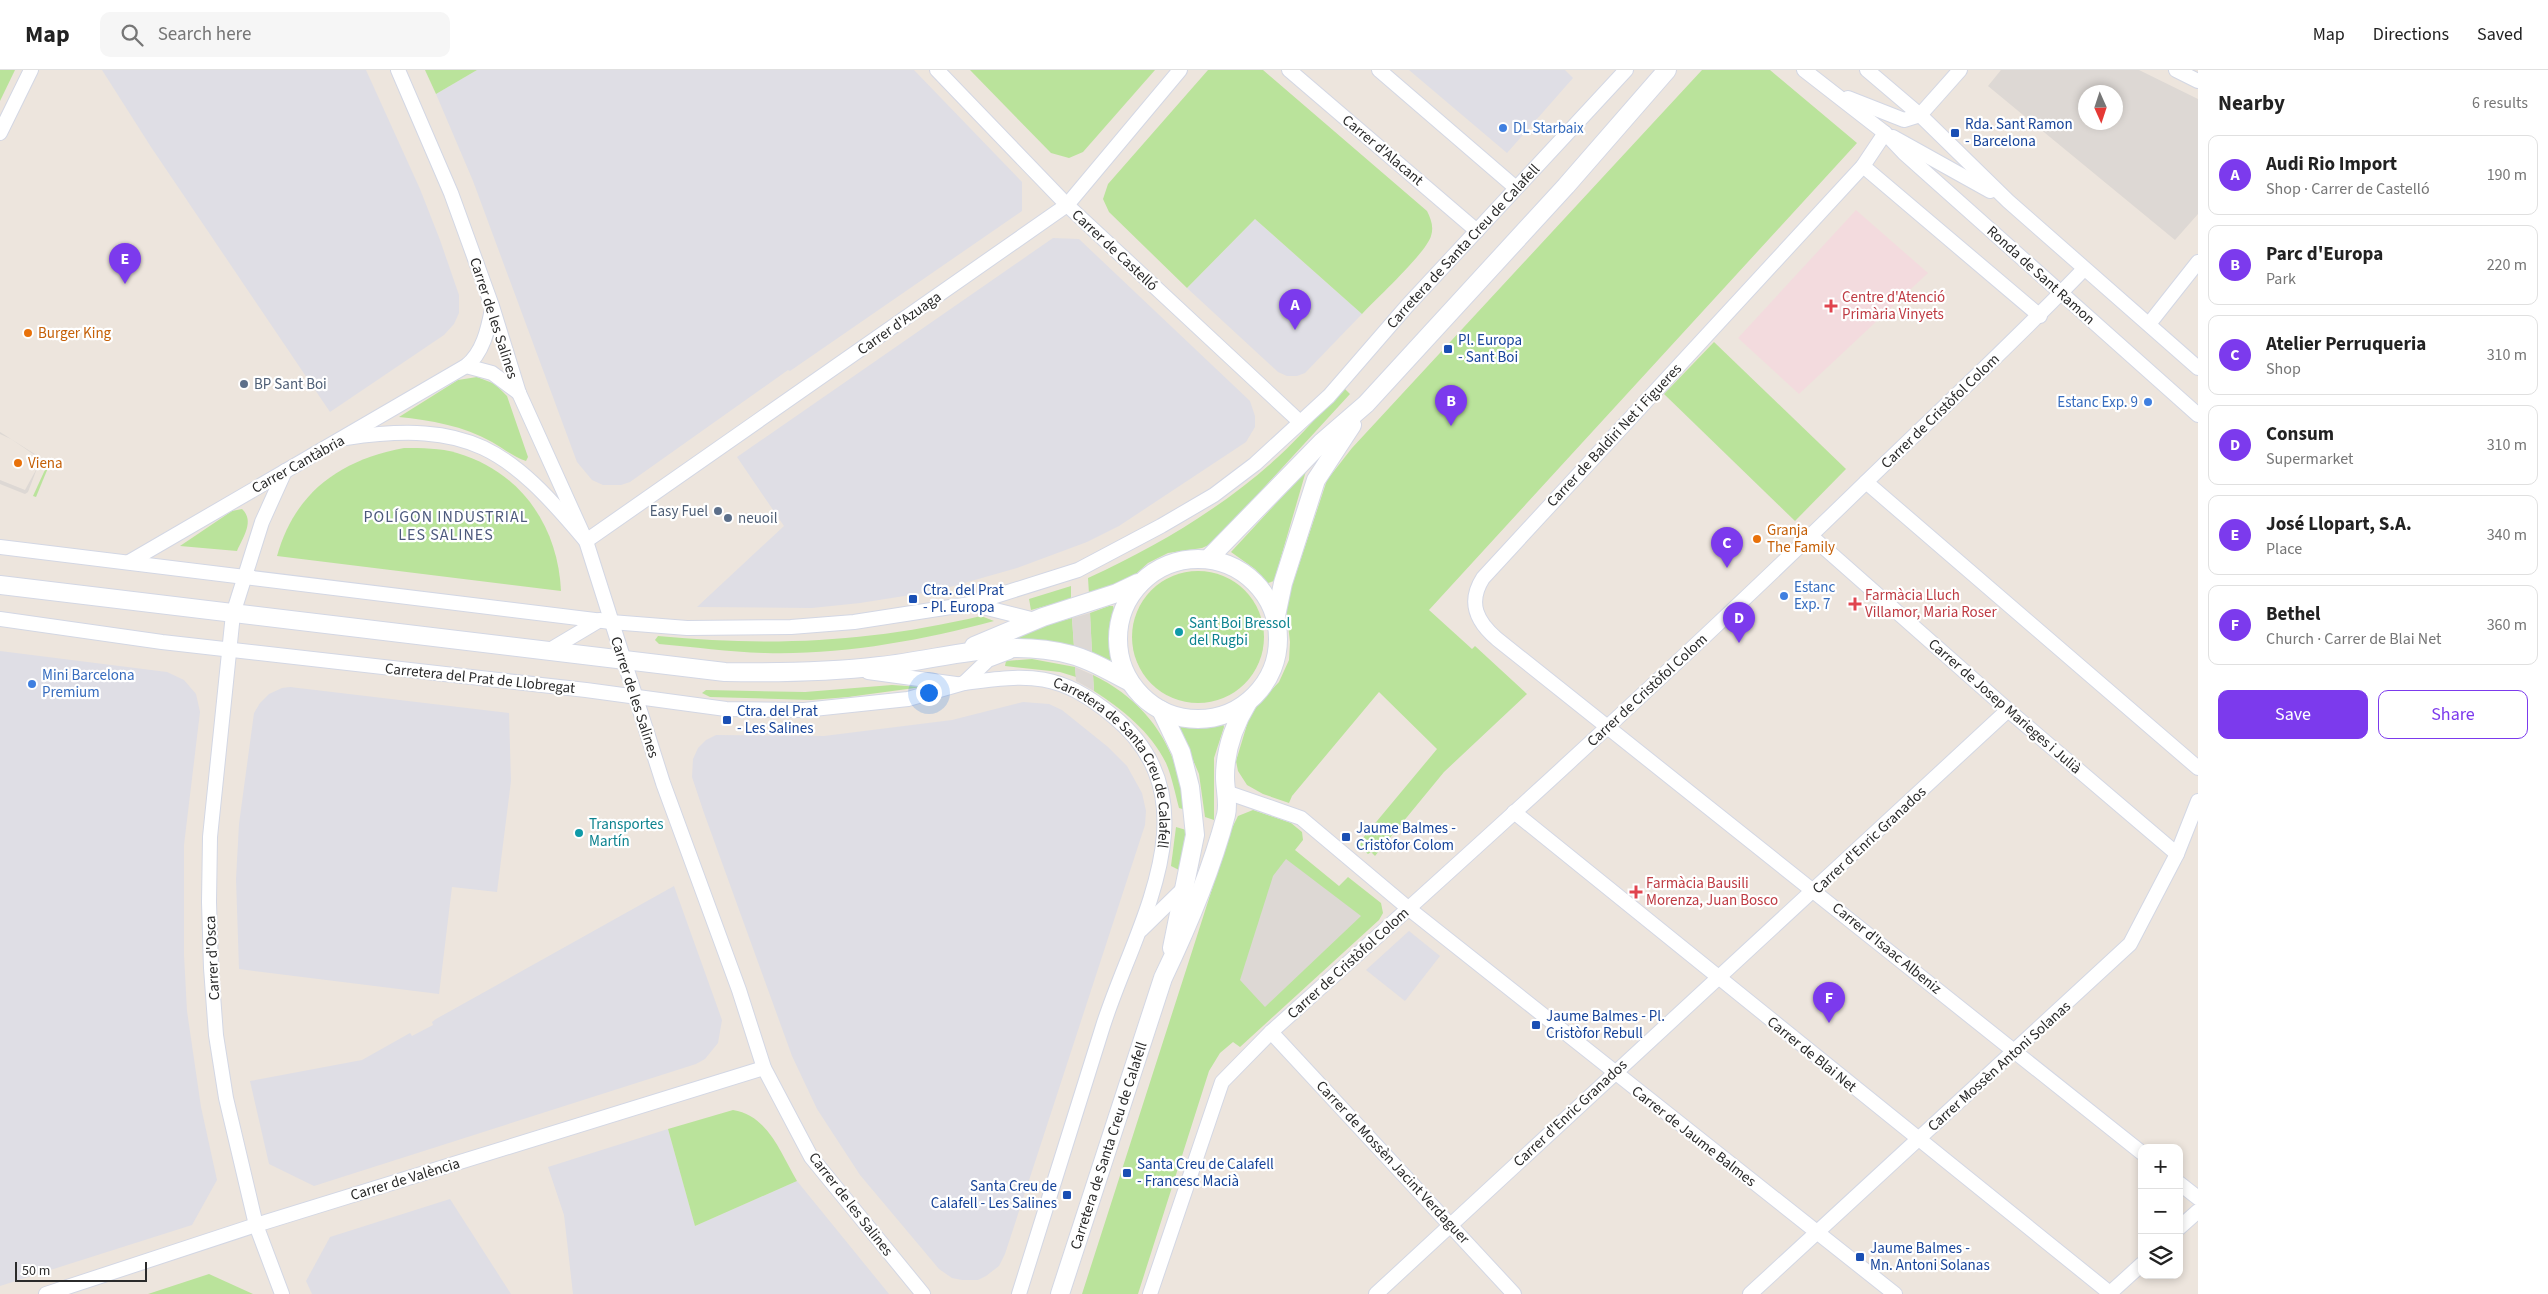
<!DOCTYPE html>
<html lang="en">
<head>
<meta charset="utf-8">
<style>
  :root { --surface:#fff; --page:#f6f6f6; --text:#222; --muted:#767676; --line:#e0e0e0; --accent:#7c3aed }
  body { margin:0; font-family:"Source Sans 3",sans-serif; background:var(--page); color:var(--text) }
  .controls { position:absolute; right:15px; bottom:15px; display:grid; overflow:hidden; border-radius:10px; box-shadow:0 2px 8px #0003 }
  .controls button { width:45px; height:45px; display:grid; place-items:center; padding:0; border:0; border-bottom:1px solid var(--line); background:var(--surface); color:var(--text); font:25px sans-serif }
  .compass { position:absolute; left:2078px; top:15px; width:45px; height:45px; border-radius:50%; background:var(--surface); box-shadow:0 2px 8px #0003; rotate:177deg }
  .scale { position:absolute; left:15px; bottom:12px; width:132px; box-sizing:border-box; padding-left:5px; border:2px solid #2b2b2b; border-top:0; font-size:14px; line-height:18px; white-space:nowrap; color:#2b2b2b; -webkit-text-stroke:4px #fff; paint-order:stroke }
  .you { position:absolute; left:928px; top:622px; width:18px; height:18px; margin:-12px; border:4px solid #fff; border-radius:50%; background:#1a73e8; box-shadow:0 0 0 8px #1a73e833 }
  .badge { display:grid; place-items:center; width:32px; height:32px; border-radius:50%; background:var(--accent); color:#fff; font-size:16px; font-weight:700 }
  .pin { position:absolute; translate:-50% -41px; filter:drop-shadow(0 1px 2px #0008) }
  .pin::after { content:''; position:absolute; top:26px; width:18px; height:15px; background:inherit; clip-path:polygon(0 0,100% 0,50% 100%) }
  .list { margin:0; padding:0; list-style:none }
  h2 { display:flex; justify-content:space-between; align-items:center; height:65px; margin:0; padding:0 20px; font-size:21px }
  h2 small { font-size:16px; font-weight:400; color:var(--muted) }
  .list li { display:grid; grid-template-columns:32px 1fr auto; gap:15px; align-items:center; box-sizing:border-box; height:80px; margin:0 10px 10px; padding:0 10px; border:1px solid var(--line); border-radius:10px }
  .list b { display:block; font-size:19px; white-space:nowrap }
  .list p { margin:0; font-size:16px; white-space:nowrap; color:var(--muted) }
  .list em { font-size:16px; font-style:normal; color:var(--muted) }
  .actions { display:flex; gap:10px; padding:15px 20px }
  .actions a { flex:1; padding:11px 0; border:1px solid var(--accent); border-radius:10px; text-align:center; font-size:18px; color:var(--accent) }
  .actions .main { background:var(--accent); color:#fff }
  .icon { flex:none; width:28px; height:28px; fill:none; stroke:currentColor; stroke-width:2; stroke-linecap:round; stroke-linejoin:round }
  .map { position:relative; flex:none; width:2198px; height:1224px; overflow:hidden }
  header { display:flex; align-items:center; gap:30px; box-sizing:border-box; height:70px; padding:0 25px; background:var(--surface); border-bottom:1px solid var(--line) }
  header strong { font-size:24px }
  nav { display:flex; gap:28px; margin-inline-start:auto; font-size:18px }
  .search { width:350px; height:45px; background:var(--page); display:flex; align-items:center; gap:12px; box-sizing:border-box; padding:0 18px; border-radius:10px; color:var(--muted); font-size:19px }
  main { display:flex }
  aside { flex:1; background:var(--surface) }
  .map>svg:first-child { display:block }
  .industrial { fill:#dfdee5 }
  .medical { fill:#f3dbde }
  .green { fill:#bae39b }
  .plaza { fill:#ddd8d4; fill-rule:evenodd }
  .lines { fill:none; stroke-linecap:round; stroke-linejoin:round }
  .minor-casing { stroke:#d3d7e4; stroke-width:16 }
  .tertiary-casing { stroke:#d3d7e4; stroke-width:20 }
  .minor { stroke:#fff; stroke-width:14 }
  .tertiary { stroke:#fff; stroke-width:18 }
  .shop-dot { fill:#3f7fe0; stroke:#fff; stroke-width:2 }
  .transit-dot { fill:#1a4fb4; stroke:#fff; stroke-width:2 }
  .health-dot { fill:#e0444e; stroke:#fff; stroke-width:2 }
  .food-dot { fill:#e8710a; stroke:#fff; stroke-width:2 }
  .service-dot { fill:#5c6f8a; stroke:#fff; stroke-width:2 }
  .culture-dot { fill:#0f9aa8; stroke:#fff; stroke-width:2 }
  .labels { text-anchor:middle; stroke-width:4.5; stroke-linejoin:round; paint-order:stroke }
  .transit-label { font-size:15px; fill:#164399; stroke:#fff; text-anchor:start }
  .shop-label { font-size:15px; fill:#366cbe; stroke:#fff; text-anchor:start }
  .street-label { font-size:15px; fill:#2b2b2b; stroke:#fff }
  .health-label { font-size:15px; fill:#be3a42; stroke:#fff; text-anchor:start }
  .food-label { font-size:15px; fill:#c56008; stroke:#fff; text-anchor:start }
  .service-label { font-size:15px; fill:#4e5e75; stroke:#fff; text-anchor:start }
  .culture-label { font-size:15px; fill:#0d838f; stroke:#fff; text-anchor:start }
  .neighbourhood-label { font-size:16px; letter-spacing:1px; fill:#4c597c; stroke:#fff }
</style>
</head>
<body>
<header>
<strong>Map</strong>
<div class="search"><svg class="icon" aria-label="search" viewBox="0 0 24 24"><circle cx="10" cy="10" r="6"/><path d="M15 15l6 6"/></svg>Search here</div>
<nav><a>Map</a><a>Directions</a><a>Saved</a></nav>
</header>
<main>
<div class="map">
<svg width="2198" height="1224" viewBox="0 0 2198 1224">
  <rect width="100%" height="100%" fill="#ede5dd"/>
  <g class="industrial">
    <polygon points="102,0 366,0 420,119 440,170 459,225 459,243 454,254 444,265 330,342 151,77"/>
    <polygon points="477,0 914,0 1022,112 1022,141 790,301 788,300 630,412 621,415 603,415 592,410 577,392 473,111 436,24"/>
    <polygon points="1409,0 1565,0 1573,8 1507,83"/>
    <polygon points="1255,149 1362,244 1305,303 1297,306 1287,306 1278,302 1187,218"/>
    <polygon points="1053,168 1079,169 1250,331 1255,346 1255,357 1246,372 1119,456 1087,472 1017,498 936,521 860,533 812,538 697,537 784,456 737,387"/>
    <polygon points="0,581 167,602 184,610 196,624 200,642 184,775 184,885 187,941 201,1037 217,1110 192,1155 0,1216"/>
    <polygon points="290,617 509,643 511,711 497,822 452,817 439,924 239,899 236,809 239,754 254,643 260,633 269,624 282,618"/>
    <polygon points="1023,632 1049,634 1062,640 1108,677 1127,696 1142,723 1146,741 1145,755 1005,1184 999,1196 986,1206 978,1210 962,1210 952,1208 939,1199 860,1105 817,1039 792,986 704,743 692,707 693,689 698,678 706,670 716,665 824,666 952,650"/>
    <polygon points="674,816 722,950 718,973 705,989 696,994 314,1116 269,1094 250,1011 362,990 410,963 412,966 433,955 432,952 436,949"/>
    <polygon points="1409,861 1440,886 1405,931 1366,900"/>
    <polygon points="668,1059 695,1156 797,1111 889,1224 573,1224 564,1145 548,1097"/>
    <polygon points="450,1129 511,1224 312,1224 306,1211 330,1167"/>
  </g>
  <polygon class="medical" points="1856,140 1928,203 1799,324 1738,268"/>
  <g class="green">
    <polygon points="0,0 15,0 0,31"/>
    <polygon points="425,0 477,0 436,24"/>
    <polygon points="970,0 1155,0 1083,82 1069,88 1051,83"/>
    <path d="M1208,0H1263L1427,141C1431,149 1434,157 1431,166C1426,183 1376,229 1362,244L1255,149L1187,218L1109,142L1103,129L1108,114Z"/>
    <polygon points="1702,0 1770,0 1857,73 1429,540 1472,579 1475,576 1527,624 1444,702 1375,786 1371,782 1368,784 1357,775 1437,679 1379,622 1292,726 1289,733 1263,724 1247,715 1238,701 1236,691 1249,648 1255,637 1279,612 1289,590 1290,572 1286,538 1290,522 1327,410 1352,378"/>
    <polygon points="1714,272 1846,399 1795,451 1664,324"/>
    <path d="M477,307L495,314L507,326L528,387L526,391C513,387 503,378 492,372C464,356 430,350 399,347L458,310Z"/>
    <path d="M1344,318L1350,324L1213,473L1202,478L1168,483L1148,493L1127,512L1089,524L1088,508C1156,477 1222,438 1278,387C1301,366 1322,341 1344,318Z"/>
    <path d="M404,378C422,378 440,378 457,383C521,402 558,456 561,521L277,486C295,422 340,390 404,378Z"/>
    <polygon points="49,391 50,393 36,427 33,426"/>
    <polygon points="1306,401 1274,511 1268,513 1255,499 1231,482"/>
    <path d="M242,439C255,451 243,467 237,481L180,476L232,441Z"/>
    <circle cx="1198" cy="567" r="66"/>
    <polygon points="1071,516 1071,529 1031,540 1029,529"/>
    <polygon points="1109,536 1113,536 1114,539 1110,564 1112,589 1109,591 1092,583 1090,543"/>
    <path d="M981,546L994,551C919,571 842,585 765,583C729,582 694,577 659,574L655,570L658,566C772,577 870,572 981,546Z"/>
    <polygon points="1072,548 1074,577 1046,571 1012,569 1011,565"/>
    <polygon points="1032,589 1075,597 1076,607 1060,602 1005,596 1006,591"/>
    <path d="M1093,605C1150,633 1178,679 1186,740L1179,738C1175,723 1172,707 1166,693C1151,662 1122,639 1094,621Z"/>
    <polygon points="892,615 922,617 848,627 811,630 710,627 702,623 706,620 805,622"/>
    <polygon points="1223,653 1224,657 1214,688 1214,750 1205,747 1199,704 1178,655 1199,656"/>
    <polygon points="1253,740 1291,753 1302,762 1303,770 1295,780 1339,816 1348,807 1381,833 1383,843 1379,850 1240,977 1233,972 1220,983 1209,1001 1138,1224 1082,1224 1231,760 1238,746"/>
    <polygon points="1176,757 1186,760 1179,800 1171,796"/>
    <path d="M733,1040C768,1045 781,1084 797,1111L695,1156L668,1059Z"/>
    <polygon points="209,1204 253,1224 148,1224"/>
  </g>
  <g class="plaza">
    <path d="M2001,0H2139L2198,29V144L2175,170L1988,16ZM2116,22V52H2086V22Z"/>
    <polygon points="0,362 41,388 28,422 25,424 0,414 0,410 25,420 36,400 39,388 11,369 0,364"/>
    <polygon points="1090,543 1092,583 1074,577 1072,548"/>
    <polygon points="1075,597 1093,605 1094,621 1076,611"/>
    <polygon points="1286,789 1361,846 1265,937 1240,910 1273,806"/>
  </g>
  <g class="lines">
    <defs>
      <g id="minor">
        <polyline points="398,0 451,123 492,236 519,323 586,471 663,713 739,920 764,998 811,1087 923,1224"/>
        <polyline points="937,0 1067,135 1300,352"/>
        <polyline points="1289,0 1477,161"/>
        <polyline points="1379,0 1516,118"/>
        <polyline points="1804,0 1885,63 1904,83 2198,345"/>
        <polyline points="1867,0 1920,45 2008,131 2198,298"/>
        <polyline points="2176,0 2198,11"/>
        <polyline points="1848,28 1904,50 1920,45 1960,0"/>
        <polyline points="0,63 31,0"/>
        <path d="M1885,63L1863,96L1483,508C1467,533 1477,552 1497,569L2142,1083"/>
        <polyline points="1893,67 1990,121"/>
        <polyline points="1863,96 2040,246"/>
        <polyline points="2149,254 2198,192"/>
        <polyline points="466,296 492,303 519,323"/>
        <path d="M346,368C470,350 508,378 586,471L1067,135L1180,0"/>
        <polyline points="1866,412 2198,698"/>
        <polyline points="1811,466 2008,640 2177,784"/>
        <path id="s1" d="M0,477L611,552L687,558L791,557L854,552L970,534L1078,500L1161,456L1214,425L1255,394L1329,326L1407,236L1626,0"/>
        <path d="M129,492L466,296C483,283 488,259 492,239"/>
        <polyline points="971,534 1035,550"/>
        <polyline points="0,549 162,572 586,620 726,639 804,640 908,629 964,613 988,590 1009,582"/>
        <polyline points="548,581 600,550"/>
        <polyline points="868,602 956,614"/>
        <path id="s2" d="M964,613C1031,604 1059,602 1113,646C1218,732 1135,855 1103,956C1075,1045 1047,1135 1019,1224"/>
        <polyline points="1226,722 1301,748 1408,838 1895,1224"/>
        <polyline points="1514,742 2111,1224"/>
        <polyline points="1141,860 1182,820"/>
        <polyline points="1271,962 1514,1224"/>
        <polyline points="2179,1113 2198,1128"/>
        <polyline points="2179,1158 2198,1141"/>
        <polyline points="46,1224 256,1155 764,998"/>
        <polyline points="282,1224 256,1155 226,1028 216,965 211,898 209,832 210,767 233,544 262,452 285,401"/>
        <path d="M1150,1224L1222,1012L1271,962C1472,782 1671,602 1864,414C1938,342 2013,273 2084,199"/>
        <polyline points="1376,1224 2008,640"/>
        <polyline points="1750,1224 2130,874 2177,784 2198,731"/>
        <polyline points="2109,1224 2142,1194"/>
      </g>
      <g id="tertiary">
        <circle cx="1198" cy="569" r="80"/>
        <polyline points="1208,489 1322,372 1366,334 1566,116 1667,0"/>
        <path d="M0,515L725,602C778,603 829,602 880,596C946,589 1004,567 1072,585C1092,590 1112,603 1130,612"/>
        <polyline points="1276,546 1283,513 1316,410 1352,355"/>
        <polyline points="974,576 1043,547 1117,523 1138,513"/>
        <polyline points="1161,640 1181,682 1190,717 1195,765 1172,878"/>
        <path id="s3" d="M1060,1224L1163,908C1188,856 1211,801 1226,745C1229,733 1225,719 1225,707C1225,680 1234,655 1248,632"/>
      </g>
    </defs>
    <use href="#minor" class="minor-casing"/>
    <use href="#tertiary" class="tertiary-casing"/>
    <use href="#minor" class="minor"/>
    <use href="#tertiary" class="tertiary"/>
  </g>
  <g class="shop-dot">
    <circle cx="1503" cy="58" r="5"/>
    <circle cx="2148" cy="332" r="5"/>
    <circle cx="1784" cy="526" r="5"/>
    <circle cx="32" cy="614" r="5"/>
  </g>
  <g class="transit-dot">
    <rect x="1950" y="58" width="10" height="10" rx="2.5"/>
    <rect x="1443" y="274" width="10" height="10" rx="2.5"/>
    <rect x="908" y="524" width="10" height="10" rx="2.5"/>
    <rect x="722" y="645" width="10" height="10" rx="2.5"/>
    <rect x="1341" y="762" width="10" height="10" rx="2.5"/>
    <rect x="1531" y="950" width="10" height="10" rx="2.5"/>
    <rect x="1122" y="1098" width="10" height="10" rx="2.5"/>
    <rect x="1062" y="1120" width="10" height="10" rx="2.5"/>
    <rect x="1855" y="1182" width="10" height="10" rx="2.5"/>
  </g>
  <g class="health-dot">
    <path d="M1828.5 228.5h5v5h5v5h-5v5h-5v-5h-5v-5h5z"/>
    <path d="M1852.5 526.5h5v5h5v5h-5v5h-5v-5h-5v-5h5z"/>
    <path d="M1633.5 814.5h5v5h5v5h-5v5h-5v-5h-5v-5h5z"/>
  </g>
  <g class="food-dot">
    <circle cx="28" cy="263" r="5"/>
    <circle cx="18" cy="393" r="5"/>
    <circle cx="1757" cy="469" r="5"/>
  </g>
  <g class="service-dot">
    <circle cx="244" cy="314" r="5"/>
    <circle cx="718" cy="441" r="5"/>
    <circle cx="728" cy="448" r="5"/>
  </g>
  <g class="culture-dot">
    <circle cx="1179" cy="562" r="5"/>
    <circle cx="579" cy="763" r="5"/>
  </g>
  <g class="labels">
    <g class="transit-label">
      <text x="1965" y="59">Rda. Sant Ramon<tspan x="1965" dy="17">- Barcelona</tspan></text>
      <text x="1458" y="275">Pl. Europa<tspan x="1458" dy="17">- Sant Boi</tspan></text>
      <text x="923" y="525">Ctra. del Prat<tspan x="923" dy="17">- Pl. Europa</tspan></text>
      <text x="737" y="646">Ctra. del Prat<tspan x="737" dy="17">- Les Salines</tspan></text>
      <text x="1356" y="763">Jaume Balmes -<tspan x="1356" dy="17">Cristòfor Colom</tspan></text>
      <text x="1546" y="951">Jaume Balmes - Pl.<tspan x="1546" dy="17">Cristòfor Rebull</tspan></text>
      <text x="1137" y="1099">Santa Creu de Calafell<tspan x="1137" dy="17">- Francesc Macià</tspan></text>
      <text x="1057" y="1121" text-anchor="end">Santa Creu de<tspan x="1057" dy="17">Calafell - Les Salines</tspan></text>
      <text x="1870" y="1183">Jaume Balmes -<tspan x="1870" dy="17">Mn. Antoni Solanas</tspan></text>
    </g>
    <g class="shop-label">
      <text x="1513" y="63">DL Starbaix</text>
      <text x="2138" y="337" text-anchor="end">Estanc Exp. 9</text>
      <text x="1794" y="522">Estanc<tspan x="1794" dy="17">Exp. 7</tspan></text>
      <text x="42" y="610">Mini Barcelona<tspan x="42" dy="17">Premium</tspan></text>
    </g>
    <g class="street-label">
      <text transform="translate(1383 80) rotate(40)" y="5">Carrer d'Alacant</text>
      <text dy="5" stroke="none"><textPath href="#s1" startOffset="1598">Carretera de Santa Creu de Calafell</textPath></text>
      <text transform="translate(1115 180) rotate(43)" y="5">Carrer de Castelló</text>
      <text transform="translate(2041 205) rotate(42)" y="5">Ronda de Sant Ramon</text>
      <text transform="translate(494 248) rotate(72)" y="5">Carrer de les Salines</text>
      <text transform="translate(899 253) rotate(-35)" y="5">Carrer d'Azuaga</text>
      <text transform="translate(1940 341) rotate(-44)" y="5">Carrer de Cristòfol Colom</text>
      <text transform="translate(1614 365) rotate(-47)" y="5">Carrer de Baldiri Net i Figueres</text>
      <text transform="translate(298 394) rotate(-29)" y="5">Carrer Cantàbria</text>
      <text transform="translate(480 608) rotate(6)" y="5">Carretera del Prat de Llobregat</text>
      <text transform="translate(1647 620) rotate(-43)" y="5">Carrer de Cristòfol Colom</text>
      <text transform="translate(635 627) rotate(72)" y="5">Carrer de les Salines</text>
      <text transform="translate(2005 636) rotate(41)" y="5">Carrer de Josep Marieges i Julià</text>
      <text dy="5" stroke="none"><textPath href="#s2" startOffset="199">Carretera de Santa Creu de Calafell</textPath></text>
      <text transform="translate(1869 770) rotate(-43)" y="5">Carrer d'Enric Granados</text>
      <text transform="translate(1887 878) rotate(39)" y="5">Carrer d'Isaac Albeniz</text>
      <text transform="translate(212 888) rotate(-93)" y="5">Carrer d'Osca</text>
      <text transform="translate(1348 893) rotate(-42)" y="5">Carrer de Cristòfol Colom</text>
      <text transform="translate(1812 984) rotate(39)" y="5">Carrer de Blai Net</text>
      <text transform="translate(1999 996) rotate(-42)" y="5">Carrer Mossèn Antoni Solanas</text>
      <text transform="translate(1570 1043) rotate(-43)" y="5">Carrer d'Enric Granados</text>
      <text transform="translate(1694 1066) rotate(38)" y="5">Carrer de Jaume Balmes</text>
      <text dy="5" stroke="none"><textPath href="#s3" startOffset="156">Carretera de Santa Creu de Calafell</textPath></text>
      <text transform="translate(1393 1092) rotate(47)" y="5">Carrer de Mossèn Jacint Verdaguer</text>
      <text transform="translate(405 1109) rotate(-17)" y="5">Carrer de València</text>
      <text transform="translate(851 1134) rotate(52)" y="5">Carrer de les Salines</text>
    </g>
    <g class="health-label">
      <text x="1842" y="232">Centre d'Atenció<tspan x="1842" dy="17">Primària Vinyets</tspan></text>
      <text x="1865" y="530">Farmàcia Lluch<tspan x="1865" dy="17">Villamor, Maria Roser</tspan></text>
      <text x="1646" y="818">Farmàcia Bausili<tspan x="1646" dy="17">Morenza, Juan Bosco</tspan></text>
    </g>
    <g class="food-label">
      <text x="38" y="268">Burger King</text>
      <text x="28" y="398">Viena</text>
      <text x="1767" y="465">Granja<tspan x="1767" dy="17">The Family</tspan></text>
    </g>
    <g class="service-label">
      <text x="254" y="319">BP Sant Boi</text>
      <text x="708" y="446" text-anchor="end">Easy Fuel</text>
      <text x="738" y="453">neuoil</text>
    </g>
    <g class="culture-label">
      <text x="1189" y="558">Sant Boi Bressol<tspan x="1189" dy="17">del Rugbi</tspan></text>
      <text x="589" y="759">Transportes<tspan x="589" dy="17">Martín</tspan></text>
    </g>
    <g class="neighbourhood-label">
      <text x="446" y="452">POLÍGON INDUSTRIAL<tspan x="446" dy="18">LES SALINES</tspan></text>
    </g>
  </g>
</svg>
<div class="controls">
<button>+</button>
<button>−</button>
<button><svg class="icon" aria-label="layers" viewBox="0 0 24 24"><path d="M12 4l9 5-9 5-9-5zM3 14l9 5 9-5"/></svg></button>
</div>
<svg class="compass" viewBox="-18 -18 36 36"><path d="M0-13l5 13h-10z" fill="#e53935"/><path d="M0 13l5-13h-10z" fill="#767676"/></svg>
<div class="scale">50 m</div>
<div class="you"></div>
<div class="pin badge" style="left:1295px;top:260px">A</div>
<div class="pin badge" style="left:1451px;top:356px">B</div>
<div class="pin badge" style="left:1727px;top:498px">C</div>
<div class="pin badge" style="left:1739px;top:573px">D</div>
<div class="pin badge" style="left:125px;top:214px">E</div>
<div class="pin badge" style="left:1829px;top:953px">F</div>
</div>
<aside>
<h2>Nearby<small>6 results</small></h2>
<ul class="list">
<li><span class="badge">A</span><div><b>Audi Rio Import</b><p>Shop · Carrer de Castelló</p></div><em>190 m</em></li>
<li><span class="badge">B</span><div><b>Parc d'Europa</b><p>Park</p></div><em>220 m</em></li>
<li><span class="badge">C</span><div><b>Atelier Perruqueria</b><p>Shop</p></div><em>310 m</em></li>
<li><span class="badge">D</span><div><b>Consum</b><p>Supermarket</p></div><em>310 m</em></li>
<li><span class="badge">E</span><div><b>José Llopart, S.A.</b><p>Place</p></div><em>340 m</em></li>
<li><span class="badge">F</span><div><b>Bethel</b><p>Church · Carrer de Blai Net</p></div><em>360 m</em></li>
</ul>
<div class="actions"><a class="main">Save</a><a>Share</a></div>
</aside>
</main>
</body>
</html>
